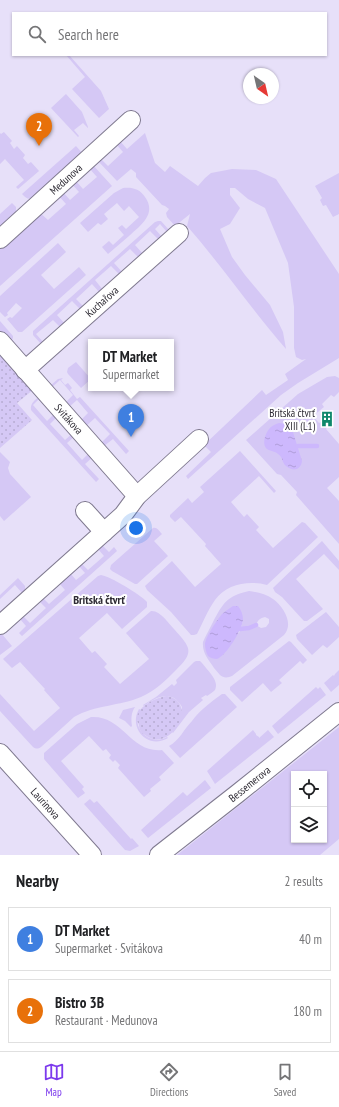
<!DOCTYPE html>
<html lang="en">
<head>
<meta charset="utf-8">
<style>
  :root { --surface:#fff; --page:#f2f2f2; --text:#202124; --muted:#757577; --line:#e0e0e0; --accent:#7c3aed }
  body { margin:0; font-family:"PT Sans Narrow",sans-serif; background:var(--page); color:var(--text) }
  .controls { position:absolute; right:12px; bottom:12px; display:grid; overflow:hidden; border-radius:0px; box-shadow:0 1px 3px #0004 }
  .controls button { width:36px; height:36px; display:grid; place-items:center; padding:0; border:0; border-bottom:1px solid var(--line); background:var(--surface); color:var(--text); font:20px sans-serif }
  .compass { position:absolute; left:243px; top:68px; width:36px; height:36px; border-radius:50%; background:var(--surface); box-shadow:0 1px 3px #0004; rotate:146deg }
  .you { position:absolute; left:136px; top:528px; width:14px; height:14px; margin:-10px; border:3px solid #fff; border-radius:50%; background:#1a73e8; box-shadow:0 0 0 6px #1a73e833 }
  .badge { display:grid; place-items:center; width:26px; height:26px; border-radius:50%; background:var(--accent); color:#fff; font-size:13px; font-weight:700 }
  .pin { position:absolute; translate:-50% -33px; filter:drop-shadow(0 1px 2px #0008) }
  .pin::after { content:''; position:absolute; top:21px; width:14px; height:12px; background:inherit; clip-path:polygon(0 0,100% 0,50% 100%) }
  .popup { position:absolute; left:88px; top:339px; width:86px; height:52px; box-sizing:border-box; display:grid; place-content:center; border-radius:0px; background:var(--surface); filter:drop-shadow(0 1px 3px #0005); font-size:13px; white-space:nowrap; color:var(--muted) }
  .popup b { font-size:15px; color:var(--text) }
  .popup::after { content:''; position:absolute; left:50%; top:100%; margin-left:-8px; border:8px solid transparent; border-top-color:var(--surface) }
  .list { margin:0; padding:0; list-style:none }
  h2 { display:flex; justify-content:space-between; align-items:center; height:52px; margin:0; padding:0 16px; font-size:17px }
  h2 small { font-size:13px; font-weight:400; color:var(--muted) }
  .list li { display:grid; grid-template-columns:26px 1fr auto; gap:12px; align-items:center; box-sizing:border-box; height:64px; margin:0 8px 8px; padding:0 8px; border:1px solid var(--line); border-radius:0px }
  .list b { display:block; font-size:15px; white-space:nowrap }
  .list p { margin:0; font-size:13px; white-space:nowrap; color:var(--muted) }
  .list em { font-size:13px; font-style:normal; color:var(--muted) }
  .icon { flex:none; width:22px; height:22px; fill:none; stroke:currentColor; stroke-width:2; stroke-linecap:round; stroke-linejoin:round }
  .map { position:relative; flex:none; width:339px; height:855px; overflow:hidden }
  .search { position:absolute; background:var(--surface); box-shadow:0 1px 3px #0004; left:12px; right:12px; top:12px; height:44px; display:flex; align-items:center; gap:10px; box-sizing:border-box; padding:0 14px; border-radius:0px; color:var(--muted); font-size:15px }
  .sheet { height:196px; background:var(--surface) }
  nav { display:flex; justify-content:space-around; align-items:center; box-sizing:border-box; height:56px; border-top:1px solid var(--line); background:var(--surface); font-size:11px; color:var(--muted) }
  nav a { display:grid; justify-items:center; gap:2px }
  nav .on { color:var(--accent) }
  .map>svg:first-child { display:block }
  .grass { fill:#d5c8f5; fill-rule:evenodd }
  .park { fill:url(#park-dots) }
  .water { fill:url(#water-ripples) }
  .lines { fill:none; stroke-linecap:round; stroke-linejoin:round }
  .stream { stroke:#cdb8fd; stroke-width:4.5 }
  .minor-casing { stroke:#7f798f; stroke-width:20 }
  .minor { stroke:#fff; stroke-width:18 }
  .labels { text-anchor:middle; stroke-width:4; stroke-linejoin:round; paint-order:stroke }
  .street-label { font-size:11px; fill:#2d2a33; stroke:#fff }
  .poi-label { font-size:11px; fill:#2d2a33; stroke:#fff; text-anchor:end }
  .neighbourhood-label { font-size:12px; font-weight:bold; fill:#2d2a33; stroke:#fff }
</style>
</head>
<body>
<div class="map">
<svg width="339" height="855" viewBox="0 0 339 855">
  <defs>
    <pattern id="park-dots" width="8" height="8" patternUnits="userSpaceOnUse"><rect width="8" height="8" fill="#d5c8f5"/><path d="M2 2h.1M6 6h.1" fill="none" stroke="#b7acd2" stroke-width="1.8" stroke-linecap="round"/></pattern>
    <pattern id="water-ripples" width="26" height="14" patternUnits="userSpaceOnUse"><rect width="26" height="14" fill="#cdb8fd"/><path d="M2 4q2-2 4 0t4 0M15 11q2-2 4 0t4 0" fill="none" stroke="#b09ed9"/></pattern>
  </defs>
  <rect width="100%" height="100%" fill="#e7e0f9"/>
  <g class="grass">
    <polygon points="66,55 69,55 101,91 109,109 99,118 72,89 85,77"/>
    <polygon points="66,94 82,112 88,127 88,128 83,123 74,130 79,136 78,137 51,108"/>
    <polygon points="4,132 12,141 10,143 14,149 17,146 25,155 23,158 28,164 31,162 39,171 18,189 16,187 24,180 5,159 0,164 0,133 1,134"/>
    <path d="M145,133L155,163L165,172L170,166L198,186L205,178L211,173L232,169L256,170L276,179L339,274V358L298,383L281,395L188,479L186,476L211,452L204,445L262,390L266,395L288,380L285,374L306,359L302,360L296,357L294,348V307L288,263L265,208L248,199L235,188H230V195L240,208L230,224L220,229L232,257L245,275L270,305L283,332L286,349C252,310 222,266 187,226L190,214L175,226L167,217L166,213L169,209L165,206L162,205L136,177V173L131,169L117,181L97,160L100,158L108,166L123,152L116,144L119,140L127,149Z"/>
    <path d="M76,146L83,154L33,198C28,200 26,198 22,194Z"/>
    <polygon points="92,164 112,186 0,286 0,247 39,212 48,220 66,204 58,195 62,191 70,200 79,192 71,183 75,180 83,189 97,177 89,168"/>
    <polygon points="339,173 339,214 333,217 326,205 323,206 320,200 322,198 315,186"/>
    <path d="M123,188C132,187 140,189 145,197C157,214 141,225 129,236C122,242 115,248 108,254L102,247L109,241L113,245L124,235L118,228L122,225L126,229L139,217L129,206L124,211L117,203L104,214L108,219L101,225L98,223L88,232L80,223L114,193Z"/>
    <polygon points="12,203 16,207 16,213 0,229 0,214"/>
    <polygon points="158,221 161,221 169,230 167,232 160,224 155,229 162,237 159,240 150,231 135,245 143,254 139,258 130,249 114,263 123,273 120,275 111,266 95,280 103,290 100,293 92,284 76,299 84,307 81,310 72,301 57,315 65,324 61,328 53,320 36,334 44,343 42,345 33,335 33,331 155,222"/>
    <polygon points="58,243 66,252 41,275 54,289 79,267 86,275 22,332 18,332 7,319 10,317 12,318 22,308 16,303 7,313 8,315 5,317 0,312 0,296"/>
    <polygon points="0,321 13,336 13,338 11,342 0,331"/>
    <polygon points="76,362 91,379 81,388 68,374 67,372 68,368"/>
    <polygon points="335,376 339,378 339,392 334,397 331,395 322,404 324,407 313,416 319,423 321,422 327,427 326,429 339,444 339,477 327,488 339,501 339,544 296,495 297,492 281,475 277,474 246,440 298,394 327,377"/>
    <polygon points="63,378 61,380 65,385 68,383 72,388 70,390 77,399 80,397 129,451 126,454 113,439 104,446 101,443 110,434 95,418 86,426 81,420 88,413 77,400 69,407 65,403 73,395 60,380 51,388 50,386 58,379"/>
    <path d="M40,396L41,397L33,405L47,421L55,413L58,416L50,424L65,440L73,433L75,436L67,443L82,460L90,452L94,456L85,464L99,479L96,482L31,410C30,403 35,400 40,396Z"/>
    <path d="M240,451L276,491L274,493L259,476L231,502L244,517L247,514L259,527L256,530L273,548L302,522L305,523L318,537L267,585C249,580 226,584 215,600C207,611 203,623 197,634L194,635H191L171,612L147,590L145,586L172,561L195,587L221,564L205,546L206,544L181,517L175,522L170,517V515L188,498L192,503L204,492L200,487Z"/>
    <polygon points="0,452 10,462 8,468 10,474 31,497 4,521 0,516"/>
    <path d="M153,528C157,527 159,531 162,534L154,541L168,556L137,584H135L112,571L110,569L111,565Z"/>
    <polygon points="322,541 339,561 339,570 324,554 296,579 323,609 307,621 304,621 282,597 275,592 273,588 274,587"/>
    <polygon points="102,545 109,552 114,547 117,551 22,636 19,633 26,626 20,619 23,616 30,623 46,608 39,601 42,597 49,604 65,590 59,583 70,573 76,580 85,573 78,565 81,563 88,570 104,556 98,549"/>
    <path d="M101,575C110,576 141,595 147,602V607L122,629L107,613L79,638L92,653L95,651L107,664L104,667L120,684L149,659L126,633L151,611C160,610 168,623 174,629C191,648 195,652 175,671C165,681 155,691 141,697C120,706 95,705 74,717L41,747C38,749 36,749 33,747L0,711V694L34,731L60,708L44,690L45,689L20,662L12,668L3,659L98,576Z"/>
    <polygon points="18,578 25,586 25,591 23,594 15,585 0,599 0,595"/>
    <path d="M249,591C257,592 266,594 273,599C284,607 294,624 284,635L232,676C228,678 223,678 220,675C218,673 216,670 214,668C208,659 202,653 203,642C206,635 210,628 213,622C223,603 227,596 249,591ZM265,617L269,619V623L266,627L261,628L256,625C258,620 260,618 265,617ZM218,619L243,621L239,633L207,639Z"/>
    <polygon points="326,612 339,627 339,637 327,648 323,645 312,655 297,639 296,635"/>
    <polygon points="1,633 12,646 0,655 0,634"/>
    <polygon points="289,641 291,642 307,660 303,664 300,661 279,680 282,683 271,692 263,683 242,702 230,690 230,687"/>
    <path d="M196,661H200L202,663C207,670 220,681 215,690C213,692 210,694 207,696L206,695L201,698L203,700L189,712L173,733L172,732L178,724L182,707C180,704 177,700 174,698C164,693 151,700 144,706L143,705L156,697L172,684L174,686L177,683L176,680L194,662Z"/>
    <polygon points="339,670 339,685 331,692 324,683 333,675 334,676 335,674"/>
    <polygon points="316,687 318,689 320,687 326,695 278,734 272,726"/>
    <path d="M222,694H225L237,707L180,758L169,746C179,741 184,729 192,721C200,710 211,702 222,694Z"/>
    <path d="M135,707C131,713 131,719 132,726L131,727L125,721L119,718L123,710Z"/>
    <path d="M139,709L141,710C129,727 150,747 167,737L168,738C148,750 128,728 139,709Z"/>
    <path d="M91,717C123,715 130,753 162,750L174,763L159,777L161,780L150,789L151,791L144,797L118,768L120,765L115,760L113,762L109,758L111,755L106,749L103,751L89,736L61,761L84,787L82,789L85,793L78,798L44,759V753L77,724Z"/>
    <path d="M339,727V839L320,855H177ZM294,774H324V840H294Z"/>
    <polygon points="253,730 256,734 256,735 259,737 259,738 268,730 274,737 215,784 207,771"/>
    <polygon points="205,780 211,788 148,838 141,830 183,792 187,796"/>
    <polygon points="90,799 94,803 97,801 131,839 132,838 139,846 130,851 125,850 84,804"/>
  </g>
  <g class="park">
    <polygon points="0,351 34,389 17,403 32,420 0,448"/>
    <path d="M167,696C200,702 170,755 145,735C141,733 139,729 139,725C138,723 137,721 137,719C137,706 157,697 167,696Z"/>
  </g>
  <g class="water">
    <path d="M279,423L287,424L293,432L302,461C301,470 293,472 286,466C282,463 283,457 278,454C275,451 270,451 267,449C261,444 266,431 271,427C273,425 276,424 279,423Z"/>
    <path d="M233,606H238C241,610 243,614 243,620C242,630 226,656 217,659C214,659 210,658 208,656C206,652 205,648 205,644C206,636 217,620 222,614C225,611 229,609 233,606Z"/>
  </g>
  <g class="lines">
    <g class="stream">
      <polyline points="298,446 317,446"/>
      <polyline points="240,629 249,628 256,625"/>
    </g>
    <defs>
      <g id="minor">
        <path id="s1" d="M0,239L131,120"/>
        <path id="s2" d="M0,341L137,496"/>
        <path id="s3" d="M25,370L179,233"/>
        <polyline points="85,511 104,532"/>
        <polyline points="0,625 123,515 137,496 199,439"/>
        <path id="s4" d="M0,753L92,855"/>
        <path id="s5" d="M159,855L237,794L339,712"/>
      </g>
    </defs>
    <use href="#minor" class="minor-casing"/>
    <use href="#minor" class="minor"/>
  </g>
  <defs>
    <symbol id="building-bare" viewBox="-9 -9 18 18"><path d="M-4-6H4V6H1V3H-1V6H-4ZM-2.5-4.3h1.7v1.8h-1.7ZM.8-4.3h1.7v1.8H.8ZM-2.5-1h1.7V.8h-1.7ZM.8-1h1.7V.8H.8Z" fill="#0e886b" stroke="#fff" stroke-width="2.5" paint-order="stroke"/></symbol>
  </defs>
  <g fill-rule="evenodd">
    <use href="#building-bare" x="316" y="408" width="22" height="22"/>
  </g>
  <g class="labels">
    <g class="street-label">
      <text dy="4" stroke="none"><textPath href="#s1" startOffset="89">Medunova</textPath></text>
      <text dy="4" stroke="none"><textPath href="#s3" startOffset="103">Kuchařova</textPath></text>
      <text dy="4" stroke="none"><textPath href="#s2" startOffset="104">Svitákova</textPath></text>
      <text dy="4" stroke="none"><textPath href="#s5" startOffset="115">Bessemerova</textPath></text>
      <text dy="4" stroke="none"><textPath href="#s4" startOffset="68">Laurinova</textPath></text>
    </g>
    <g class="poi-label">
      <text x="315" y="417">Britská čtvrť<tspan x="315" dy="13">XIII (L1)</tspan></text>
    </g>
    <g class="neighbourhood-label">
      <text x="99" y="604">Britská čtvrť</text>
    </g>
  </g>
</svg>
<div class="controls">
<button><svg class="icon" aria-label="locate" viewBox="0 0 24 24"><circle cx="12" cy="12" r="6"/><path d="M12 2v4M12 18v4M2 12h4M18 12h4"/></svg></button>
<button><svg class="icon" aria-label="layers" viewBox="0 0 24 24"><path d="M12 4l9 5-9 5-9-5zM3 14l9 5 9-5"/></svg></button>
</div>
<svg class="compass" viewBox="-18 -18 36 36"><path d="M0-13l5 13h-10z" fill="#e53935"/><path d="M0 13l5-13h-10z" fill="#757577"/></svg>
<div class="you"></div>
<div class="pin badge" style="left:131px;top:437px;background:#3f7fe0">1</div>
<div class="popup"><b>DT Market</b>Supermarket</div>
<div class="pin badge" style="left:39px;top:146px;background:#e8710a">2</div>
<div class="search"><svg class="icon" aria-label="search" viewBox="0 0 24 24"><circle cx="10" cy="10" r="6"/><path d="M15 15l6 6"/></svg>Search here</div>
</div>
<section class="sheet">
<h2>Nearby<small>2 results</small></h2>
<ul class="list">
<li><span class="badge" style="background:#3f7fe0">1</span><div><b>DT Market</b><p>Supermarket · Svitákova</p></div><em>40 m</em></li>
<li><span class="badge" style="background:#e8710a">2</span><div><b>Bistro 3B</b><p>Restaurant · Medunova</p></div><em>180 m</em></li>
</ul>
</section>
<nav>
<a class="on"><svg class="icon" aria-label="map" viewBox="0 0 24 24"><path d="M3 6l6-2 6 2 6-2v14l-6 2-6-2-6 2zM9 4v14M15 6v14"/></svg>Map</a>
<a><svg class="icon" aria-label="directions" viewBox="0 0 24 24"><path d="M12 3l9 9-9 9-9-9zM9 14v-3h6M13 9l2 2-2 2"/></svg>Directions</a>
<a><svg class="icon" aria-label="saved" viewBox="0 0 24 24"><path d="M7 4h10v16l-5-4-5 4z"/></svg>Saved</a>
</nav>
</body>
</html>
